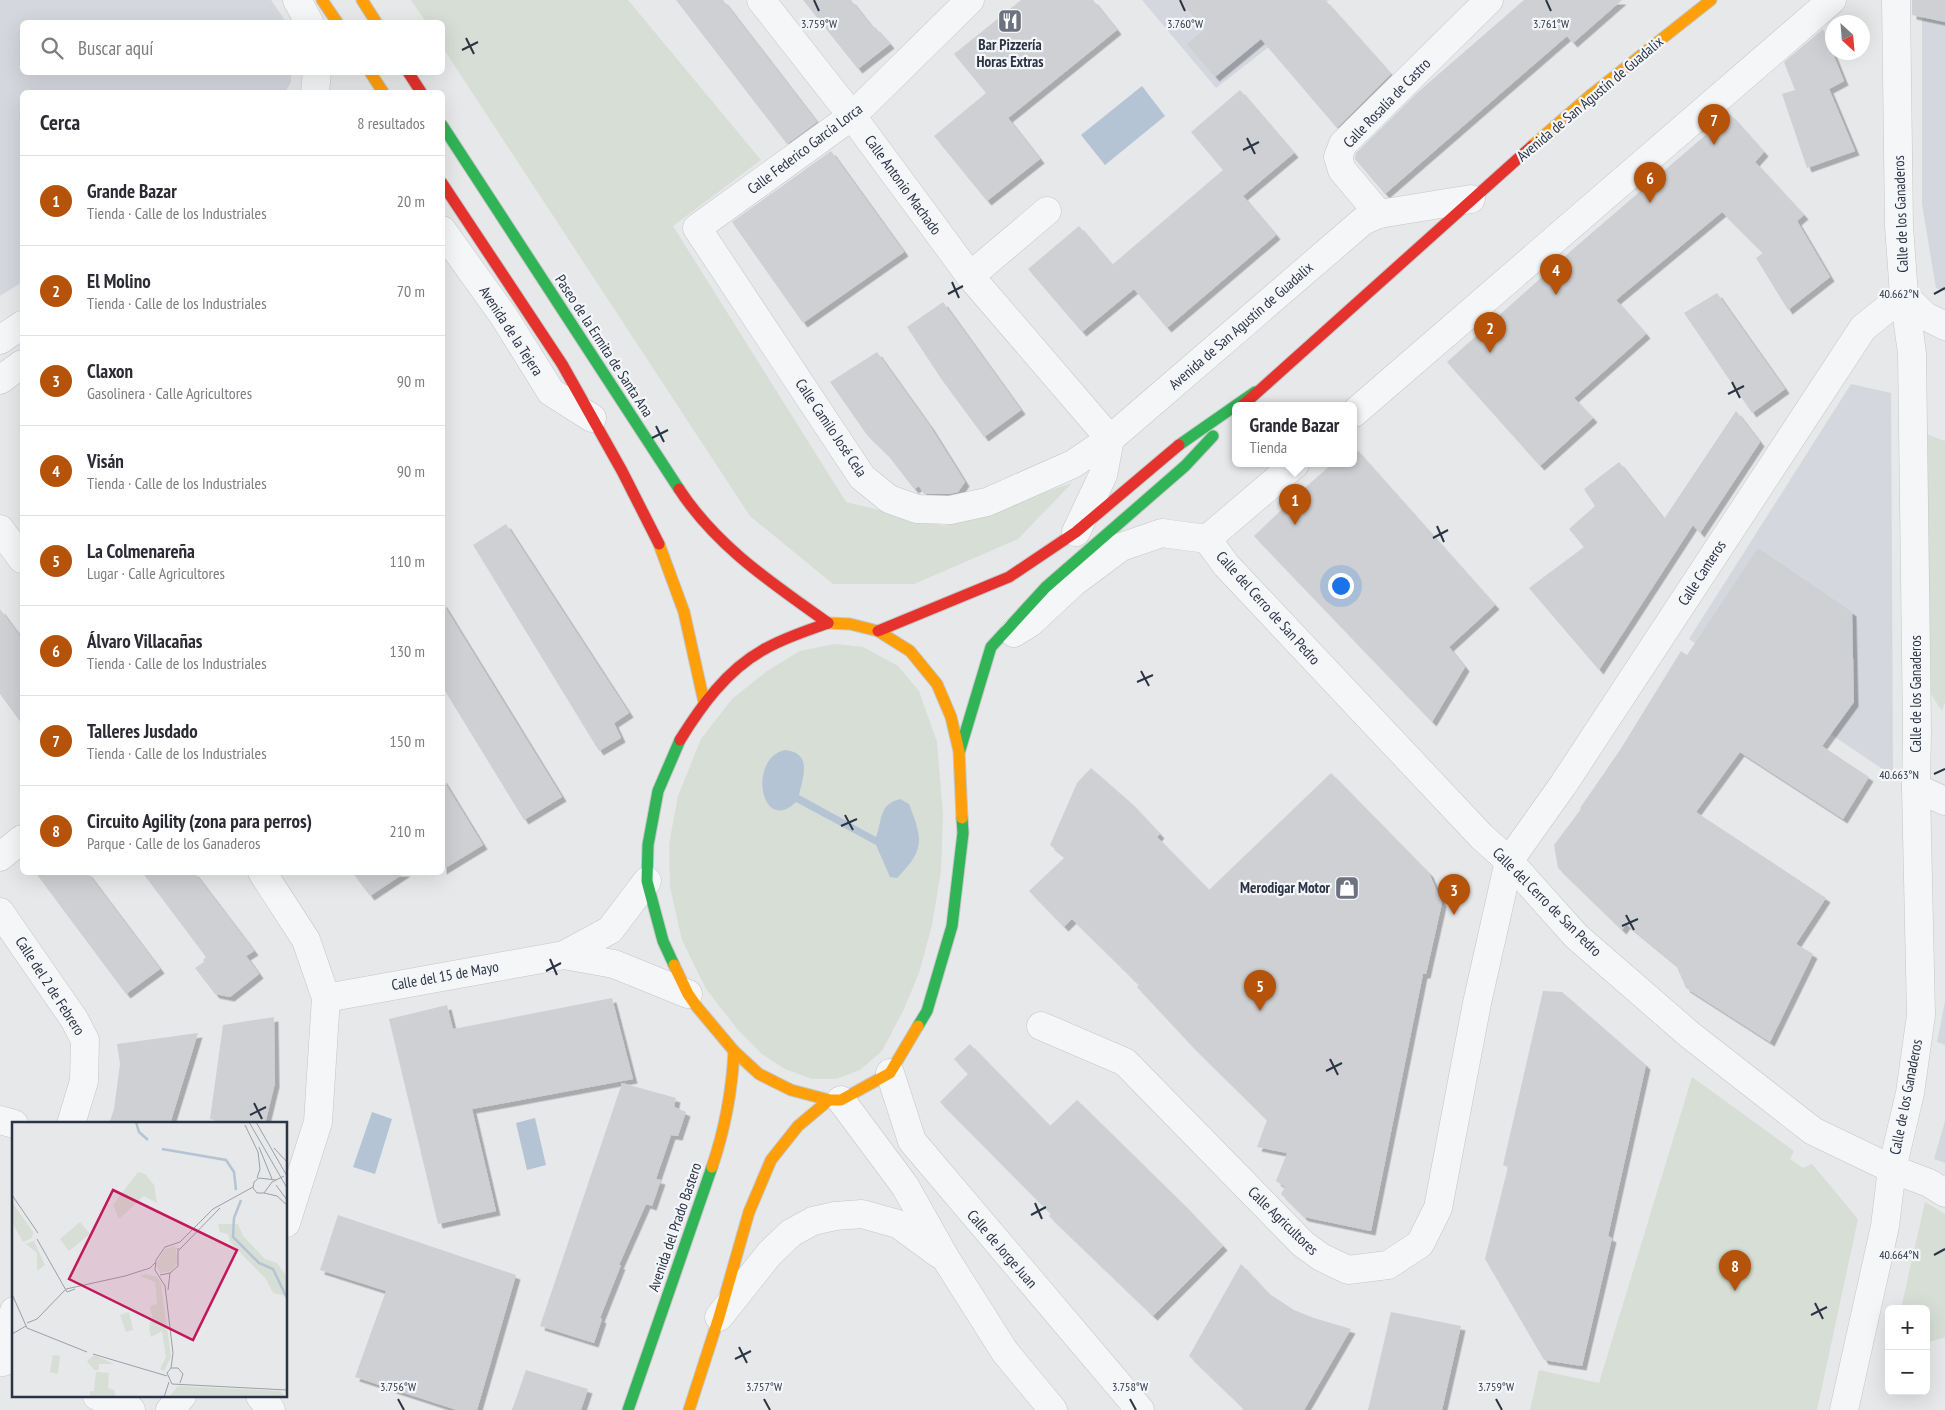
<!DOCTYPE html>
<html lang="es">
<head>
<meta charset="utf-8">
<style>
  :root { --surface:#fff; --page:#f7f7f7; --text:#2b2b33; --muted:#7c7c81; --line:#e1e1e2; --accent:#b45309 }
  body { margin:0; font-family:"PT Sans Narrow",sans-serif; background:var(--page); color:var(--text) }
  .controls { position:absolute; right:15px; bottom:15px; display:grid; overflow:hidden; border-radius:8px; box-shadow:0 5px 20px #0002 }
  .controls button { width:45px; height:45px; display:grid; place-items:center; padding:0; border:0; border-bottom:1px solid var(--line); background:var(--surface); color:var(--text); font:25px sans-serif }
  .compass { position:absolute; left:1825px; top:15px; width:45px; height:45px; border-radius:50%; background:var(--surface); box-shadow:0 5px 20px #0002; rotate:154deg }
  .you { position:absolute; left:1340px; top:585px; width:18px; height:18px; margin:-12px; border:4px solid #fff; border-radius:50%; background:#1a73e8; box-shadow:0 0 0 8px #1a73e833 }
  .badge { display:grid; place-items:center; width:32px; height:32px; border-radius:50%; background:var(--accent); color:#fff; font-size:16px; font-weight:700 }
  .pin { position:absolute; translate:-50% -41px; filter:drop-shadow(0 1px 2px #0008) }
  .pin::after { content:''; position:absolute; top:26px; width:18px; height:15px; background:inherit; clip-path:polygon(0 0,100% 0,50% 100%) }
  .popup { position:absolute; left:1232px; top:402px; width:125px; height:65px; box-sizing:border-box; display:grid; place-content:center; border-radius:8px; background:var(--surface); filter:drop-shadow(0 1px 4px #0005); font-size:16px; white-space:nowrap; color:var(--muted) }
  .popup b { font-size:19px; color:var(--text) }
  .popup::after { content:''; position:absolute; left:50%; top:100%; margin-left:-10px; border:10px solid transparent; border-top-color:var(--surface) }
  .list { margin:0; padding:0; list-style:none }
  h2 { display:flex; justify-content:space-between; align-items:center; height:65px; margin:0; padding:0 20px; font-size:21px }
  h2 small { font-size:16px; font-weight:400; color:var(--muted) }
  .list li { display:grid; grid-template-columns:32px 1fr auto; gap:15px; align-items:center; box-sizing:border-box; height:90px; padding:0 20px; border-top:1px solid var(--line) }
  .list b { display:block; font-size:19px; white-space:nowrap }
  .list p { margin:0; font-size:16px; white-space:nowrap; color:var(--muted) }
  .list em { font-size:16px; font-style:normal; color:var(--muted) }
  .icon { flex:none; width:28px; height:28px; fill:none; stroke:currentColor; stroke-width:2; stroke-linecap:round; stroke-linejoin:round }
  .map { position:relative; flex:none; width:1945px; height:1410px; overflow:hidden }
  .search { position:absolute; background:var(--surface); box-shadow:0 5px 20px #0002; left:20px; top:20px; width:425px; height:55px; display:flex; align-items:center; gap:12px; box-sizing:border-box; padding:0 18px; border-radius:8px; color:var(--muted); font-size:19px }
  .panel { position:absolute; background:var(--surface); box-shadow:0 5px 20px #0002; left:20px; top:90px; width:425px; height:785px; border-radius:8px }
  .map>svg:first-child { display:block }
  .built { fill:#d4d7dd }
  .green { fill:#d6ded6 }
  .water { fill:#b4c4d5 }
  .building { fill:#ced0d3; filter:url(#shadow) }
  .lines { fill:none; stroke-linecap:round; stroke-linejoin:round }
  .street-casing { stroke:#c4c6c8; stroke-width:29 }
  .fast-casing { stroke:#c4c6c8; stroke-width:13 }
  .slow-casing { stroke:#c4c6c8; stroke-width:13 }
  .jam-casing { stroke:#c4c6c8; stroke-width:13 }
  .street { stroke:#f5f6f7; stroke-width:28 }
  .fast { stroke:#30b455; stroke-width:11 }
  .slow { stroke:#ff9f0a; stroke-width:11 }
  .jam { stroke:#e5322d; stroke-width:11 }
  .ticks { fill:none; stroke:#2b3445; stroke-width:2 }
  .labels { text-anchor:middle; stroke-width:4.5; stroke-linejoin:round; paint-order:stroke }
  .poi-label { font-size:15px; font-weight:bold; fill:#2b3445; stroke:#f4f6f9 }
  .street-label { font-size:15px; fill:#2b3445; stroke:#f4f6f9 }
  .inset-river { fill:none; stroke:#b4c4d5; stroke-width:2.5 }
  .inset-road { fill:none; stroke:#9ba0a8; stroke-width:1 }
  .view { fill:#c2185b; fill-opacity:0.15; stroke:#c2185b; stroke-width:2.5 }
  .inset-edge { fill:none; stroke:#2b3445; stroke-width:2.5 }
  .ticks-label { font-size:12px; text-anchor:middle; fill:#2b3445; stroke:#f4f6f9; stroke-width:4.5; stroke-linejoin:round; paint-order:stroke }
</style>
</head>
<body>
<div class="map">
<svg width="1945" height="1410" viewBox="0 0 1945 1410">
  <defs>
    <filter id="shadow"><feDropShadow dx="4.5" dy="4.5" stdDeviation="0" flood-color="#0004"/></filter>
  </defs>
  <rect width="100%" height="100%" fill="#e6e8ea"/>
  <g class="built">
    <polygon points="0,0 271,0 286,22 22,22 22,72 291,73 291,82 285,92 22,92 22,282 0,296"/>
    <polygon points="1142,0 1329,0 1216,88"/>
    <polygon points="1945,0 1945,291 1936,288 1922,204 1922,17"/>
    <polygon points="1851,384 1891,393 1893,776 1689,639"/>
    <polygon points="1945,1002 1945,1045 1937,1042"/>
    <polygon points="1945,1121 1945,1163 1934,1159"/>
  </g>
  <g class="green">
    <polygon points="411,0 628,0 761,160 673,226 846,502 944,526 1072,483 1018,539 914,584 833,584 750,516 443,48 442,22 426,22"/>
    <polygon points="1926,434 1945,441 1945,702 1942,711 1931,694"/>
    <polygon points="834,644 863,647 898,666 919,691 937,742 943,815 941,871 932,925 919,973 904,1009 882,1051 860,1070 836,1079 812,1079 785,1069 762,1054 738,1030 706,989 682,940 670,887 669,844 678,796 701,739 732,699 767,671 800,651"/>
    <polygon points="1692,1077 1794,1151 1790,1159 1803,1168 1812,1164 1858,1219 1817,1410 1530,1410 1539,1370 1599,1383"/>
    <polygon points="1925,1202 1945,1214 1945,1337 1926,1343 1926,1309 1901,1309"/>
  </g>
  <g class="water">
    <polygon points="1142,86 1165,116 1105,165 1081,135"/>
    <path d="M785,750C813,753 803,777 799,795L876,837C883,819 878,805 900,799L909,804C923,840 925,850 897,878L890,877L876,845L796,802C761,836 747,758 785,750Z"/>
    <polygon points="372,1112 392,1119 375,1174 353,1167"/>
    <polygon points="535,1118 546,1165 527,1170 516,1123"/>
  </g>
  <g class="building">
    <polygon points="676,0 723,0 817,122 787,144"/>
    <polygon points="803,0 851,0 873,28 875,27 890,44 858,69"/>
    <polygon points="1021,0 1093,0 1117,30 1008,118 1040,159 987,201 934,136 986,93 954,54"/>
    <polygon points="1180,0 1325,0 1391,74 1337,128 1261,39 1215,77 1187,44 1205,29"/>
    <polygon points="1524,0 1622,0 1573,43 1567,36 1385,194 1355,159 1356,153 1418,92"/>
    <polygon points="1912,0 1945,0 1945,22 1912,15"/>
    <polygon points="1823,29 1844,81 1829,89 1855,151 1807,168 1782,94 1795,90 1784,62"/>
    <polygon points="1240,90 1294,153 1243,196 1276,235 1167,328 1134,289 1082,332 1028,269 1079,226 1112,265 1223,170 1191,132"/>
    <polygon points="1730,114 1764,152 1755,162 1804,215 1797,221 1830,277 1788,310 1756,258 1763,253 1722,212 1616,300 1646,334 1574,398 1593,418 1540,466 1447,362 1572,250"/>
    <polygon points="831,151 904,252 803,323 732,222"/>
    <polygon points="1717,293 1785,389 1752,413 1684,313"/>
    <polygon points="943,302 1021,410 984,437 942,380 907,327"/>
    <polygon points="877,352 930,426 965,482 958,492 949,494 924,494 919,486 914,489 887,454 867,435 830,382"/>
    <polygon points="1736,411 1760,442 1700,533 1693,525 1599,670 1529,588 1584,547 1569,529 1595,506 1584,489 1619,462 1664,519"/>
    <polygon points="1354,447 1495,605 1449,647 1465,667 1432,722 1254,536 1300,492 1332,464 1354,464"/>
    <polygon points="506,524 629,713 614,723 621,738 599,751 473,545"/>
    <polygon points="1758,548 1852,612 1854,702 1822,746 1869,777 1843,819 1740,752 1696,812 1826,898 1796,944 1813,954 1770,1042 1686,988 1676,965 1626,924 1622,930 1558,868 1554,845 1581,809 1580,808 1620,750 1681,651 1687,655"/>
    <polygon points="442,602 562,797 524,820 442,686"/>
    <polygon points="0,609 22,639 22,724 0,694"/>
    <polygon points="1091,768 1130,802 1160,834 1157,837 1209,890 1331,773 1429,873 1442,903 1426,974 1423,974 1371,1231 1304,1217 1281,1194 1285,1187 1276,1181 1287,1153 1257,1147 1267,1120 1193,1047 1137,987 1139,985 1072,919 1064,927 1029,891 1065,857 1050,845 1077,783"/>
    <polygon points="442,778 483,845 442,870"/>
    <polygon points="35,872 87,872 160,969 126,994"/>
    <polygon points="142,872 194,872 254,951 246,956 259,974 230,997 215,994 195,968 204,962 203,960 206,957"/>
    <polygon points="352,872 406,872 370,896"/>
    <polygon points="1543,991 1562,992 1646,1065 1608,1236 1612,1238 1582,1366 1544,1360 1485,1259 1508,1167 1503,1165"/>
    <polygon points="612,998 633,1079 472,1109 496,1211 438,1224 389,1019 447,1005 453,1029"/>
    <polygon points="274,1017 275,1083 265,1124 230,1124 210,1119 223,1025"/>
    <polygon points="198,1033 170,1124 109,1124 114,1109 120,1064 117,1044"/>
    <polygon points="970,1044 1050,1126 1077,1100 1184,1205 1223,1246 1153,1316 1049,1216 1051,1214 940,1102 968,1074 954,1059"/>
    <polygon points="622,1083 676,1098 674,1107 686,1112 678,1136 671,1135 656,1179 661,1180 652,1206 646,1204 619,1265 621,1265 600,1318 602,1319 594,1343 540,1326"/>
    <polygon points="338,1215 516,1275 477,1410 457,1410 355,1377 386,1291 320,1270"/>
    <polygon points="1241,1264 1268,1293 1294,1310 1314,1318 1351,1329 1304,1410 1245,1410 1189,1356"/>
    <polygon points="1391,1312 1461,1326 1442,1410 1368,1410"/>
    <polygon points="526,1370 588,1389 581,1410 512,1410"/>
  </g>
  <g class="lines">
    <defs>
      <g id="street">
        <polyline points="297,0 309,22"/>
        <polyline points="761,0 852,116 970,276 1110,439 1073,464 987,502 950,510 917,509 889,499 862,477 697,228 852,116 970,0"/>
        <polyline points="315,92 317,72"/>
        <polyline points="1379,214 1342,170 1338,157 1343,144 1489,0"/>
        <polyline points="442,230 503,315 551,392 592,418"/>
        <polyline points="970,276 1047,211"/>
        <polyline points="0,340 22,325"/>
        <polyline points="0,380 22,364"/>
        <polyline points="1354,413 1832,0"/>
        <polyline points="0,529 22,559"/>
        <polyline points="1076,532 1103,475 1110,439 1363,221 1379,214 1471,199"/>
        <polyline points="1207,539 1226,565 1482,837 1509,861 1576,936 1690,1035 1813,1131 1892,1169 1929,1183 1945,1193"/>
        <polyline points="1207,539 1295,464"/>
        <polyline points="1014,633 1030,623 1074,582 1121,547 1162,533 1207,539"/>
        <polyline points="1916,788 1945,801"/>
        <polyline points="0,857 22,839"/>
        <polyline points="262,872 306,940 326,998 318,1122 286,1223"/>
        <polyline points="0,912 74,1019 85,1040 84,1081 71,1124"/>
        <polyline points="564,955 614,964 688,994"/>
        <polyline points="326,998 564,955 610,930 647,881"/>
        <polyline points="1041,1026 1125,1062 1303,1244 1321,1257 1348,1270 1388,1265 1420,1244 1438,1208 1477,1003 1509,861 1563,785 1863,328 1904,295 1925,316 1945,326"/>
        <polyline points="890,1073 912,1141 1140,1410"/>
        <polyline points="841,1100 905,1186 946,1259 1005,1352 1053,1410"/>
        <polyline points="0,1120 14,1124"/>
        <polyline points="719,1317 770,1253 791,1233 813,1221 835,1216 862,1214 898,1224 939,1254"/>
        <polyline points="3,1362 14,1311"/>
        <polyline points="97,1396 131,1410"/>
        <polyline points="260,1396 271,1410"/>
        <polyline points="170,1410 182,1396"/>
        <polyline points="1844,1410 1885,1226 1892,1169 1910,1093 1921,1015 1916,788 1917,730 1912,353 1904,295 1899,226 1896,0"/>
      </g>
      <g id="fast">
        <polyline points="442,125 679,489"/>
        <polyline points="1179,445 1255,392"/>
        <polyline points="960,750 991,647 1046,587 1185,466 1213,436"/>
        <polyline points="674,965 663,941 647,881 648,845 658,791 680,740"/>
        <polyline points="918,1026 927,1011 952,926 963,833 962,818"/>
        <polyline points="628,1410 712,1167"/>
      </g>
      <g id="slow">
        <polyline points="322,0 337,22"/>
        <polyline points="362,0 376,22"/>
        <polyline points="370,72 383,92"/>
        <polyline points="1532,146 1592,94 1711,0"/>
        <polyline points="659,544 684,612 704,702"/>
        <polyline points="828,623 850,624 878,631 910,651 937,684 951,717 959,751 962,818"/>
        <polyline points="674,965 688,994 697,1007 734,1051 759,1074 791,1090 829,1100 841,1100 890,1073 918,1026"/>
        <path d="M712,1167C725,1129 732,1091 734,1051"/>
        <polyline points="689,1410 719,1317 749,1212 771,1160 798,1126 829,1100"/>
      </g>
      <g id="jam">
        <polyline points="408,72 421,92"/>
        <polyline points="442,183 562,364 622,471 659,544"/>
        <polyline points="1242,406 1532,146"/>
        <path d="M679,489C717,547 772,583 828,623"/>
        <polyline points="878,631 1009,577 1076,532 1179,445"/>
        <path d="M680,740C701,706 727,670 763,650C783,638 806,631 828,623"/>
      </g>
    </defs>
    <use href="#street" class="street-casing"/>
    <use href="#fast" class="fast-casing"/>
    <use href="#slow" class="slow-casing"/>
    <use href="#jam" class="jam-casing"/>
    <use href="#street" class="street"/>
    <use href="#fast" class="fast"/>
    <use href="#slow" class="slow"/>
    <use href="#jam" class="jam"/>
  </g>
  <path class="ticks" d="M814,0L819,11M1180,0L1185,11M1546,0L1551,11M466,38L474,54M462,50L478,42M1247,138L1255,154M1243,150L1259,142M952,282L959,298M948,294L963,286M1934,294L1945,288M1732,382L1740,398M1728,394L1744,386M656,426L664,442M652,438L668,430M1437,526L1444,542M1433,538L1448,530M1141,671L1149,686M1137,682L1153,675M1934,774L1945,769M845,815L853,830M841,826L857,819M1626,915L1634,930M1622,926L1638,919M550,959L557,975M546,971L561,963M1330,1059L1338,1075M1326,1071L1342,1063M254,1103L262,1119M250,1115L266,1107M1035,1203L1042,1219M1031,1215L1046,1207M1934,1255L1945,1249M1815,1303L1823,1319M1811,1315L1827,1307M739,1347L747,1363M735,1359L751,1351M398,1399L404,1410M764,1399L770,1410M1130,1399L1136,1410M1496,1399L1502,1410"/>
  <defs>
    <symbol id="restaurant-square" viewBox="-11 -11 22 22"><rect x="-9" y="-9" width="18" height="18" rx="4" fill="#6c737f" stroke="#f4f6f9"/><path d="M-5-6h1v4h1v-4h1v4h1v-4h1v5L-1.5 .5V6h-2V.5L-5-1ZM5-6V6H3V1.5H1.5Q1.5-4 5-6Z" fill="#fff"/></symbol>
    <symbol id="shop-square" viewBox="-11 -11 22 22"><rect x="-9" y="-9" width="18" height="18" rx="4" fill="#6c737f" stroke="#f4f6f9"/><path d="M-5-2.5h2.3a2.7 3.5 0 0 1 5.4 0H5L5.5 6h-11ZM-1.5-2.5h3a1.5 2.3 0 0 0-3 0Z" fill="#fff"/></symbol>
  </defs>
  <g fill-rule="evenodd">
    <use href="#restaurant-square" x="996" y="7" width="28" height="28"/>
    <use href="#shop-square" x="1333" y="874" width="28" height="28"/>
  </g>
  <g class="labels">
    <g class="poi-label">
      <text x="1010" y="50">Bar Pizzería<tspan x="1010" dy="17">Horas Extras</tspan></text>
      <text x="1330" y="893" text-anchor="end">Merodigar Motor</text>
    </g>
    <g class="street-label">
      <text transform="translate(1590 99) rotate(-40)" y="5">Avenida de San Agustín de Guadalix</text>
      <text transform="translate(1387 103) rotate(-46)" y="5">Calle Rosalía de Castro</text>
      <text transform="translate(805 149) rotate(-37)" y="5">Calle Federico García Lorca</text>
      <text transform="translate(903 185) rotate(54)" y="5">Calle Antonio Machado</text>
      <text transform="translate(1901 214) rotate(-92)" y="5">Calle de los Ganaderos</text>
      <text transform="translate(1241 326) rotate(-41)" y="5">Avenida de San Agustín de Guadalix</text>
      <text transform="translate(511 331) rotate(57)" y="5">Avenida de la Tejera</text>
      <text transform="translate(604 346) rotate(57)" y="5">Paseo de la Ermita de Santa Ana</text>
      <text transform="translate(831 428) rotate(56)" y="5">Calle Camilo José Cela</text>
      <text transform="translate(1702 573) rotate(-57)" y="5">Calle Canteros</text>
      <text transform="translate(1268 608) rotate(48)" y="5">Calle del Cerro de San Pedro</text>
      <text transform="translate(1916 694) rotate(-90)" y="5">Calle de los Ganaderos</text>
      <text transform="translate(1547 902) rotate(45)" y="5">Calle del Cerro de San Pedro</text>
      <text transform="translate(445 976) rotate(-10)" y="5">Calle del 15 de Mayo</text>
      <text transform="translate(50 986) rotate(57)" y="5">Calle del 2 de Febrero</text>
      <text transform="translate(1906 1097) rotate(-79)" y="5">Calle de los Ganaderos</text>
      <text transform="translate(1283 1221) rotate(44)" y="5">Calle Agricultores</text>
      <text transform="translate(675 1227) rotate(-71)" y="5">Avenida del Prado Bastero</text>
      <text transform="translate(1002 1249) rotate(49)" y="5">Calle de Jorge Juan</text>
    </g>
  </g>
  <g transform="translate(12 1122)">
    <rect width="275" height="275" fill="#e6e8ea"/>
    <path d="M126,50L133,52L142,63L145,81L132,74L107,97L101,83ZM0,80L21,110L20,116L11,120L0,100ZM68,100L78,112L57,129L48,117ZM206,102H226L231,114L253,137L265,141L275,155V174L261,171L254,157L218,120L216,112L208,110ZM22,119L33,143L25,149V131L14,122ZM163,124L166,141L159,149L148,151L144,142L153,127ZM133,152L146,155L149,162L159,235L152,249L148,247L154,235L150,209L139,215L137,207L138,199H141L138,184L145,182L143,160L128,154ZM117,190L121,208L114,210L108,193ZM41,233L48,234L46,252L38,250ZM82,233L89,236L102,242H87V248H82L75,239ZM84,250L97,251L96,266L102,268L104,275H78V269H82ZM166,264L268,269L274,275H157Z" fill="#d6ded6"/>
    <path class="inset-river" d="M124,0L127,10L136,18M150,27L214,38L222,50L224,68M229,78L222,96L221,115L247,141L261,147L275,176"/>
    <path class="inset-road" d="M237,0L275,66M244,0L275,54M233,3L246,30L248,47L245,56M247,25L260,57M262,26L275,40M264,58L247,56L242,60L241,66L245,71H252L260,60L272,54M264,63L275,78M252,71L265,74L275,83M0,73L26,111M25,117L55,170L63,167M167,128L208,86M148,153L158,151L166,144V126M54,167L113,154L138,146L143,141M156,168L158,151M0,172L15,206L75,230M15,201L25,197L54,167M0,212L14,204M81,232L155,254M159,246L161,231L153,164L143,148L144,138L153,125L168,120L201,87L241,65M166,246H159L155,251L160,262L275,268M166,246L171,252L168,261M152,275L157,260"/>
    <path class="view" d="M101,68L225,128L181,218L57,157Z"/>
    <rect width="275" height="275" class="inset-edge"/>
  </g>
  <g class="ticks-label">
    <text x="1185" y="28">3.760°W</text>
    <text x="819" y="28">3.759°W</text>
    <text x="1551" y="28">3.761°W</text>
    <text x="1899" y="298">40.662°N</text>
    <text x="1899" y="779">40.663°N</text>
    <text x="1899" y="1259">40.664°N</text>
    <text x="398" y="1391">3.756°W</text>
    <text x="764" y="1391">3.757°W</text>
    <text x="1130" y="1391">3.758°W</text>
    <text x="1496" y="1391">3.759°W</text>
  </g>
</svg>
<div class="controls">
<button>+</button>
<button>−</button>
</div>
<svg class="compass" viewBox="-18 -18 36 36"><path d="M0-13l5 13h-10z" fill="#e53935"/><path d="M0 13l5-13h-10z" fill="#7c7c81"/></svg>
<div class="you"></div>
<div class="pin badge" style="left:1295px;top:525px">1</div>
<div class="popup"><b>Grande Bazar</b>Tienda</div>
<div class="pin badge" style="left:1490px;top:353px">2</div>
<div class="pin badge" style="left:1454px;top:915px">3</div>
<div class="pin badge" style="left:1556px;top:295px">4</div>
<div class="pin badge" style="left:1260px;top:1011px">5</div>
<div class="pin badge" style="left:1650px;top:203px">6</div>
<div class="pin badge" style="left:1714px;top:145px">7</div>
<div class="pin badge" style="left:1735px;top:1291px">8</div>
<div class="search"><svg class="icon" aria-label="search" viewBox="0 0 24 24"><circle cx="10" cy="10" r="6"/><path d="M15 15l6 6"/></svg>Buscar aquí</div>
<section class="panel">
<h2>Cerca<small>8 resultados</small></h2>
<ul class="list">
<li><span class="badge">1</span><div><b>Grande Bazar</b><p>Tienda · Calle de los Industriales</p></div><em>20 m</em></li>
<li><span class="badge">2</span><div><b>El Molino</b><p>Tienda · Calle de los Industriales</p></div><em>70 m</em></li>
<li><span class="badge">3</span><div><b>Claxon</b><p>Gasolinera · Calle Agricultores</p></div><em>90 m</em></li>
<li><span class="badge">4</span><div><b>Visán</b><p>Tienda · Calle de los Industriales</p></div><em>90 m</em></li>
<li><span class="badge">5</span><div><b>La Colmenareña</b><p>Lugar · Calle Agricultores</p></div><em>110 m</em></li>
<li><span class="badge">6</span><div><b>Álvaro Villacañas</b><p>Tienda · Calle de los Industriales</p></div><em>130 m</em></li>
<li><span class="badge">7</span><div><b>Talleres Jusdado</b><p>Tienda · Calle de los Industriales</p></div><em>150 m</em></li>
<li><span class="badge">8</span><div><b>Circuito Agility (zona para perros)</b><p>Parque · Calle de los Ganaderos</p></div><em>210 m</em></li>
</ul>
</section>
</div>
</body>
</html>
